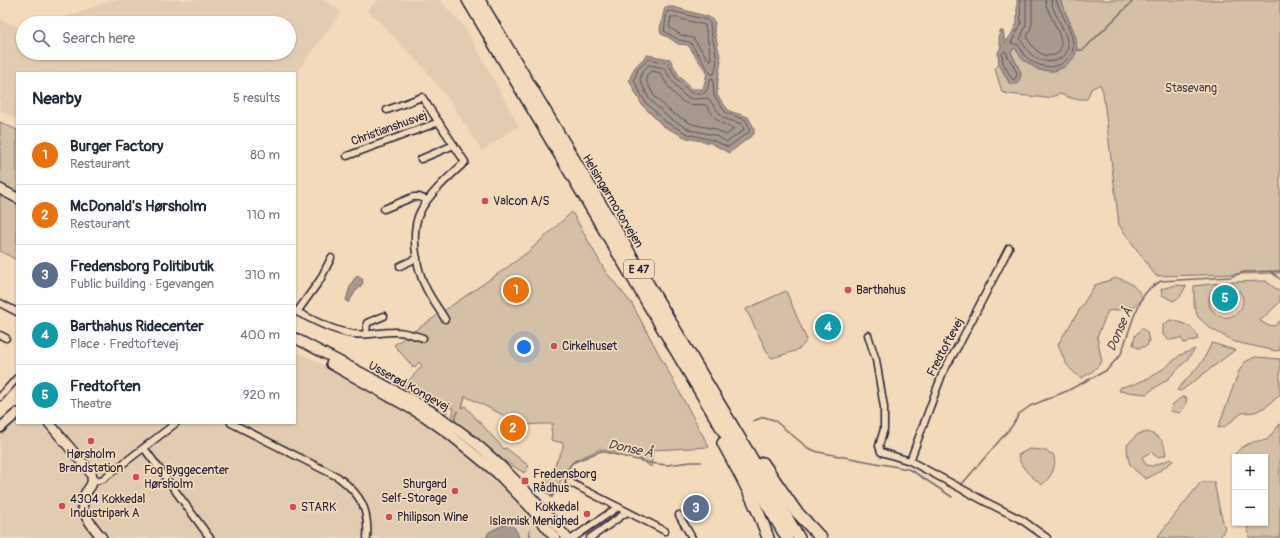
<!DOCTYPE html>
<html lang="en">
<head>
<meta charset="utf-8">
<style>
  :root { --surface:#fff; --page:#f2f2f3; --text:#1f2937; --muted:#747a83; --line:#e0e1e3; --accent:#d1495b }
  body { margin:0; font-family:Pangolin,sans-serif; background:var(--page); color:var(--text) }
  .controls { position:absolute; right:12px; bottom:12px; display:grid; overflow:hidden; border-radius:0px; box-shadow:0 1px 3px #0004 }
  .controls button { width:36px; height:36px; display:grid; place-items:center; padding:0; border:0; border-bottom:1px solid var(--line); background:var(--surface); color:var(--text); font:20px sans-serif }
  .you { position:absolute; left:524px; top:347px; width:14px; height:14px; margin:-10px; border:3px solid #fff; border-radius:50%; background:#1a73e8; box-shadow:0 0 0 6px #1a73e833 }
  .badge { display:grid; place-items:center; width:26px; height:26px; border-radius:50%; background:var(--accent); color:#fff; font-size:13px; font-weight:700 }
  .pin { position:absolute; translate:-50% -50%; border:2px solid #fff; box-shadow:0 1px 4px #0006 }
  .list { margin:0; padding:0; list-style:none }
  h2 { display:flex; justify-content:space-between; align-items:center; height:52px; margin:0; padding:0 16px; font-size:17px }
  h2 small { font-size:13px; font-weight:400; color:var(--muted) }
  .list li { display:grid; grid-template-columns:26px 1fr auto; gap:12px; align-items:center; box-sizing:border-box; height:60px; padding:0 16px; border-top:1px solid var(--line) }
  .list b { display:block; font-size:15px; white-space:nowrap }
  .list p { margin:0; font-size:13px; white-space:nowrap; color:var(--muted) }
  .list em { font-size:13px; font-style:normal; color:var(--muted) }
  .icon { flex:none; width:22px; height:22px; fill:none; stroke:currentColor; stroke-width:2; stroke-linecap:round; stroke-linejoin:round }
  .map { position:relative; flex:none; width:1280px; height:538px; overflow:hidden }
  .search { position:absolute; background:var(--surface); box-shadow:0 1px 3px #0004; left:16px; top:16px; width:280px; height:44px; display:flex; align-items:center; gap:10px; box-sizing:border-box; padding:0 14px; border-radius:22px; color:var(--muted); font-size:15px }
  .panel { position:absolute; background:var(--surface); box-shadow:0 1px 3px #0004; left:16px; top:72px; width:280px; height:352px; border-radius:0px }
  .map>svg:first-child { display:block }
  .built { fill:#e2ccb1 }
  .green { fill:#d4bfa7; stroke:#7b7071 }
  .water { fill:#a8998d; stroke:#72696c }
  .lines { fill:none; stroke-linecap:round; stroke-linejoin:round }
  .shore { stroke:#58525c; stroke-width:1 }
  .stream { stroke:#72696c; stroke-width:1.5 }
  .street-casing { stroke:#22223b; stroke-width:9 }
  .secondary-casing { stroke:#22223b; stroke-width:12 }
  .highway-casing { stroke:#22223b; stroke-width:14 }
  .street { stroke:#f2daba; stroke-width:6 }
  .secondary { stroke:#f2daba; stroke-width:9 }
  .highway { stroke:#f2daba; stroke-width:11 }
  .poi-dot { fill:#d1495b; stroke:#f2daba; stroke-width:1.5 }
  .labels { text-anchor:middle; stroke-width:3.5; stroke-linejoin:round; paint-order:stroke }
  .shield { fill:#f2daba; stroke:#605961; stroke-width:1 }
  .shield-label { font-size:11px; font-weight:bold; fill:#22223b }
  .park-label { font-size:12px; fill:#464151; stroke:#f2daba }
  .street-label { font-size:12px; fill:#22223b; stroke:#f2daba }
  .poi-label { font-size:12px; fill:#22223b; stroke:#f2daba; text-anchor:start }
  .water-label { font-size:13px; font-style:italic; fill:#4a4654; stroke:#f2daba }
</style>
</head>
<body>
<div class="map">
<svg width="1280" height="538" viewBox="0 0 1280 538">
  <rect width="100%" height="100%" fill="#f2daba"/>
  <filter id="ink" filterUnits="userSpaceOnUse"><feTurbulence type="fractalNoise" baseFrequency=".025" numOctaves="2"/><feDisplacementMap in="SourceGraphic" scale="8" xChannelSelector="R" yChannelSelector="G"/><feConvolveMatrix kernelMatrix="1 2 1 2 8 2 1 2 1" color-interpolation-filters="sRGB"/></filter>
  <g filter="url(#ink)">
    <g class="built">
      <polygon points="112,0 325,0 341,12 295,75 295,73 17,73 17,119 0,111 0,19 23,29 23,53 289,53 289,23 50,23"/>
      <polygon points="378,0 441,0 442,3 466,29 519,126 482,151 449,100 423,67 367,10"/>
      <polygon points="295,351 392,397 451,437 515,499 547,538 26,538 23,535 19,538 0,538 0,433 17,419 17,423 295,423"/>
    </g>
    <g class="green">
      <polygon points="1060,0 1280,0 1280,273 1156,276 1119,225 1103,92 1100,84 1091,89 1087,99 1074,99 1060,94 1047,98 1008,94 1002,92 995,69 999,64 1010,84 1021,73 1010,51 1016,47 1022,59 1039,70 1054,71 1064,67 1076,38 1071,25"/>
      <polygon points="0,122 17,130 17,260 0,251"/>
      <polygon points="572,212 605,271 632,304 709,447 653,450 651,467 629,451 617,453 600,449 574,461 566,470 552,498 546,492 538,488 549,477 563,448 563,443 551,440 552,435 551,428 554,424 542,424 523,425 465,396 462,408 465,406 504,449 506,448 529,466 524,473 502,459 457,423 455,419 458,411 454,420 452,417 454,409 449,407 446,413 444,414 443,411 444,406 438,404 435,406 432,406 404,388 406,387 404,386 422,366 419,362 414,368 394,345 505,269 528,252"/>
      <path d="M1116,278C1128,280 1135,286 1142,296C1139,311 1121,309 1108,311L1097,337L1102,362L1092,372L1081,378C1065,366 1065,362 1058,344L1095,285Z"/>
      <path d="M1266,281L1280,292V302L1260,321L1267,325L1274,326L1280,321V350L1276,351L1235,342L1210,328L1198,317L1194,305V286L1220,283C1212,289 1209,294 1209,304C1210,307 1211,309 1214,312C1228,329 1262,302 1229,282Z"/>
      <polygon points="1176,285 1186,286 1180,297 1173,301 1162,295 1161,289"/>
      <path d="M786,291L806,338C805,352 783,354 772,358L768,354L746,309Z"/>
      <path d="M1170,320C1180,322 1197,326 1198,339L1184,343L1181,338L1170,340L1163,335V325Z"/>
      <polygon points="1142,328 1147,332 1149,341 1147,346 1138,348 1133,345 1135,336"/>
      <polygon points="1212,343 1235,350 1181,391 1177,390 1202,362"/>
      <polygon points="1195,349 1186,361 1168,379 1146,394 1119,391 1121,387 1135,384 1151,377 1167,366 1180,355"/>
      <polygon points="1255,357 1280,359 1280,395 1267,406 1255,412 1242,413 1224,427 1218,428 1239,371 1245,362"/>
      <polygon points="1182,397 1187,398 1185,406 1180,413 1170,411 1173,404"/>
      <path d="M1280,424V538H1249L1247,523H1265V457H1235L1234,455C1242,445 1255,440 1267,440Z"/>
      <path d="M1148,432C1162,438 1164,441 1166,455L1157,457L1151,452L1142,457L1146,465L1152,466L1171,459L1173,461L1155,474L1146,479C1130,466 1128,467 1127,445L1138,434Z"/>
      <path d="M1029,449L1042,450L1053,454C1058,466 1051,477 1042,485C1032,477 1020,468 1018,455Z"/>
      <polygon points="1201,482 1214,482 1220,511 1225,528 1220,538 1160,538 1158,536"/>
    </g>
    <g class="water">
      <polygon points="1017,0 1060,0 1071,25 1076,38 1077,50 1073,59 1064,67 1054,71 1039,70 1022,59 1015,48 1011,52 1021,73 1020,79 1017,84 1010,84 999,64 998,52 1001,47 999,40 1000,31 1003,31 1005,43 1011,35 1017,23"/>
      <polygon points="665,7 673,7 709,17 715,22 714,29 721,61 718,79 717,95 729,111 748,117 754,128 754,134 729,153 711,143 687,138 663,126 642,105 629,80 635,67 647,55 670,59 679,76 691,89 703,89 707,73 688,45 678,44 668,37 661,34 660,29"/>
      <path d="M358,276L362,278L363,283L360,287L355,292L349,302H347L346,301C348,293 350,283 356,277Z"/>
      <path d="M507,523C515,526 517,531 519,538H487V536L489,532Z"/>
    </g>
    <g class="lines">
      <g class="shore">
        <path d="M1020,0L1021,24L1011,43L1018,45C1021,48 1022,53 1025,56C1034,66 1053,71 1064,62C1068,58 1072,55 1073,49C1075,36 1062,15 1057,3L1056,0"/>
        <path d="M1026,0V25L1020,40C1024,43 1025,48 1029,52C1035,60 1048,64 1057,60C1084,50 1052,17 1051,0"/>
        <path d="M1032,0V24L1027,38C1032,45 1034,50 1042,54C1045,56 1050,56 1054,55C1074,48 1046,14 1045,0"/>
        <path d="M672,11L707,20L710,23C711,40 721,58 714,74H711L690,42L679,40L664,31L667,12Z"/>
        <polygon points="671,17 673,17 705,25 711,58 711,60 708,59 693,38 681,35 670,28"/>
        <polygon points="1005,51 1017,73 1016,77 1014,80 1012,79 1003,63 1002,54"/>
        <polygon points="649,59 668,63 676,78 691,93 705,93 707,90 710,79 713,78 714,96 726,113 746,120 750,129 749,132 728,147 712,140 688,134 666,122 645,102 634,80 638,69"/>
        <path d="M649,65L664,68C669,76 680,95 689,98C695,100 703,98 708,98L723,118L742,124L744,130L727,142L714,135L690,130L669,118L649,99L640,80L642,72Z"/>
        <path d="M652,71L660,73C666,83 677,102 689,104C694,105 700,104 706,105C716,118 715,122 733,128V130L726,135L715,129L692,124L672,113L654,96L646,80L647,75Z"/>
      </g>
      <g class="stream">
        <polyline points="1077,50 1083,50 1134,0"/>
        <polyline points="1271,272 1280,279"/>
        <polyline points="753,421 764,417 774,420 808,448 818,452 908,469 914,472 952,497"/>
        <polyline points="566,474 572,463 601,451 650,463 667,465 691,462 701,462"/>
        <polyline points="962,484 1012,426 1019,414 1030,406 1067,391 1107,370 1121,354 1134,316 1144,295 1150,288 1161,281 1230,277 1244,272 1280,271"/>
        <polyline points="551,497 561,484"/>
        <polyline points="530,530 529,533 531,538"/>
      </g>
      <defs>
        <g id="street">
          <path d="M387,110L422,97L465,162C451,175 428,195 420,212C410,232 416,270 427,290C432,300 439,309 445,319"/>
          <polyline points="347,156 439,122"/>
          <polyline points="421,159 454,145"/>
          <polyline points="384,209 413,197 419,197 427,200"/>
          <polyline points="400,266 417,258"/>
          <polyline points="0,303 17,312"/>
          <path d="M295,311C313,320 333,331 353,334C367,336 380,332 393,332C404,331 413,335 423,338"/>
          <polyline points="297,312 320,280 331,258"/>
          <polyline points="366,334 367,323 384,316"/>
          <polyline points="0,335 6,338"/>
          <polyline points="868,335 876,360 884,407 884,429 879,446 881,452 910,461 986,502 1022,520 1047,538"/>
          <polyline points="0,397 17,378"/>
          <path d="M231,423L338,477C361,495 369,508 367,538"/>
          <polyline points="144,448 210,538"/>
          <polyline points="910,461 943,372 961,341 1009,248"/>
          <polyline points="93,482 103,479 176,423"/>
          <polyline points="569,482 665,531"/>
          <polyline points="679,515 692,538"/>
          <polyline points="573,538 618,507"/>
          <polyline points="590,538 627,512"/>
        </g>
        <g id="secondary">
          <polyline points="0,189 17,198"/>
          <path d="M295,338C323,353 351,367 379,382C402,395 426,406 447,422C494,454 531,495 567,538"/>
          <polyline points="331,364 424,416 448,433 497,473 528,505 555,538"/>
          <path d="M49,423L91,473C95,486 89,486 84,496C77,511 94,527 102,538"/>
          <polyline points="0,428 17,413"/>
        </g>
        <g id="highway">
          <polyline points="468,0 787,538"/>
          <polyline points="479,0 799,538"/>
          <path d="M723,443C740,474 757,505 768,538"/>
          <polyline points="763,463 795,510 821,538"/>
        </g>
      </defs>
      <use href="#street" class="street-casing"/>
      <use href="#secondary" class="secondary-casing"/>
      <use href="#highway" class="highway-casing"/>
      <use href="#street" class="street"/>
      <use href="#secondary" class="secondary"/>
      <use href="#highway" class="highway"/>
    </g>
  </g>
  <g class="poi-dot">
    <circle cx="485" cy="201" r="4"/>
    <circle cx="848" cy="290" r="4"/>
    <circle cx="554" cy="346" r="4"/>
    <circle cx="91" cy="441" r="4"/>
    <circle cx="136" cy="477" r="4"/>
    <rect x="521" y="477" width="8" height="8" rx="2"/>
    <circle cx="455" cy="491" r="4"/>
    <circle cx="62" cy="506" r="4"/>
    <circle cx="293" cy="507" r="4"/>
    <circle cx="587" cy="514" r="4"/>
    <circle cx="389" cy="517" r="4"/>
  </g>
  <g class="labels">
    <rect class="shield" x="624" y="260" width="30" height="18" rx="3"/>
    <g class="shield-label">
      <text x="639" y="273">E 47</text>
    </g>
    <g class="park-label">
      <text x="1191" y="92">Stasevang</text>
    </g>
    <g class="street-label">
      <text transform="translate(389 128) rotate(-20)" y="4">Christianshusvej</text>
      <text transform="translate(613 201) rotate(59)" y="4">Helsingørmotorvejen</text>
      <text transform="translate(945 347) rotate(-62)" y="4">Fredtoftevej</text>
      <text transform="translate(409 386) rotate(29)" y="4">Usserød Kongevej</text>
    </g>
    <g class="poi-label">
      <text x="493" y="205">Valcon A/S</text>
      <text x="856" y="294">Barthahus</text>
      <text x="562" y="350">Cirkelhuset</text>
      <text x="91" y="458" text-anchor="middle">Hørsholm<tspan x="91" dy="14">Brandstation</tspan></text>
      <text x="144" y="474">Fog Byggecenter<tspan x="144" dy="14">Hørsholm</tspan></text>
      <text x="533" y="478">Fredensborg<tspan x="533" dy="14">Rådhus</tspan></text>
      <text x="447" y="488" text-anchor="end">Shurgard<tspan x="447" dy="14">Self-Storage</tspan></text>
      <text x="70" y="503">4304 Kokkedal<tspan x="70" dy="14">Industripark A</tspan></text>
      <text x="301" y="511">STARK</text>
      <text x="579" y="511" text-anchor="end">Kokkedal<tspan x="579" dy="14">Islamisk Menighed</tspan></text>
      <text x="397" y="521">Philipson Wine</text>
    </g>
    <g class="water-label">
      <text transform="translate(1119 329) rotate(-66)" y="5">Donse Å</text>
      <text transform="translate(631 448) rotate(12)" y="5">Donse Å</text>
    </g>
  </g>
</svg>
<div class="controls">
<button>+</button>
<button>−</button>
</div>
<div class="you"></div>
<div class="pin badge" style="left:516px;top:290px;background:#e8710a">1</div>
<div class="pin badge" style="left:513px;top:428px;background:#e8710a">2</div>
<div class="pin badge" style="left:696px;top:508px;background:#5c6f8a">3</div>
<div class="pin badge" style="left:828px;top:327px;background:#0f9aa8">4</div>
<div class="pin badge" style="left:1225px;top:298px;background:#0f9aa8">5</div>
<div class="search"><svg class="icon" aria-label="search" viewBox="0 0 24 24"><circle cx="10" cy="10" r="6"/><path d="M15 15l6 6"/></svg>Search here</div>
<section class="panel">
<h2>Nearby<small>5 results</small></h2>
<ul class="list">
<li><span class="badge" style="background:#e8710a">1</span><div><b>Burger Factory</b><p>Restaurant</p></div><em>80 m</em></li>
<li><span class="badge" style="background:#e8710a">2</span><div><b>McDonald's Hørsholm</b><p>Restaurant</p></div><em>110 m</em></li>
<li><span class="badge" style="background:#5c6f8a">3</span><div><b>Fredensborg Politibutik</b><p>Public building · Egevangen</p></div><em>310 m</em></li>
<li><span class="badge" style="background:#0f9aa8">4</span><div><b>Barthahus Ridecenter</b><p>Place · Fredtoftevej</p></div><em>400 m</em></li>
<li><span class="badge" style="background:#0f9aa8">5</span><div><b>Fredtoften</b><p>Theatre</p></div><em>920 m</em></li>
</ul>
</section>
</div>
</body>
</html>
